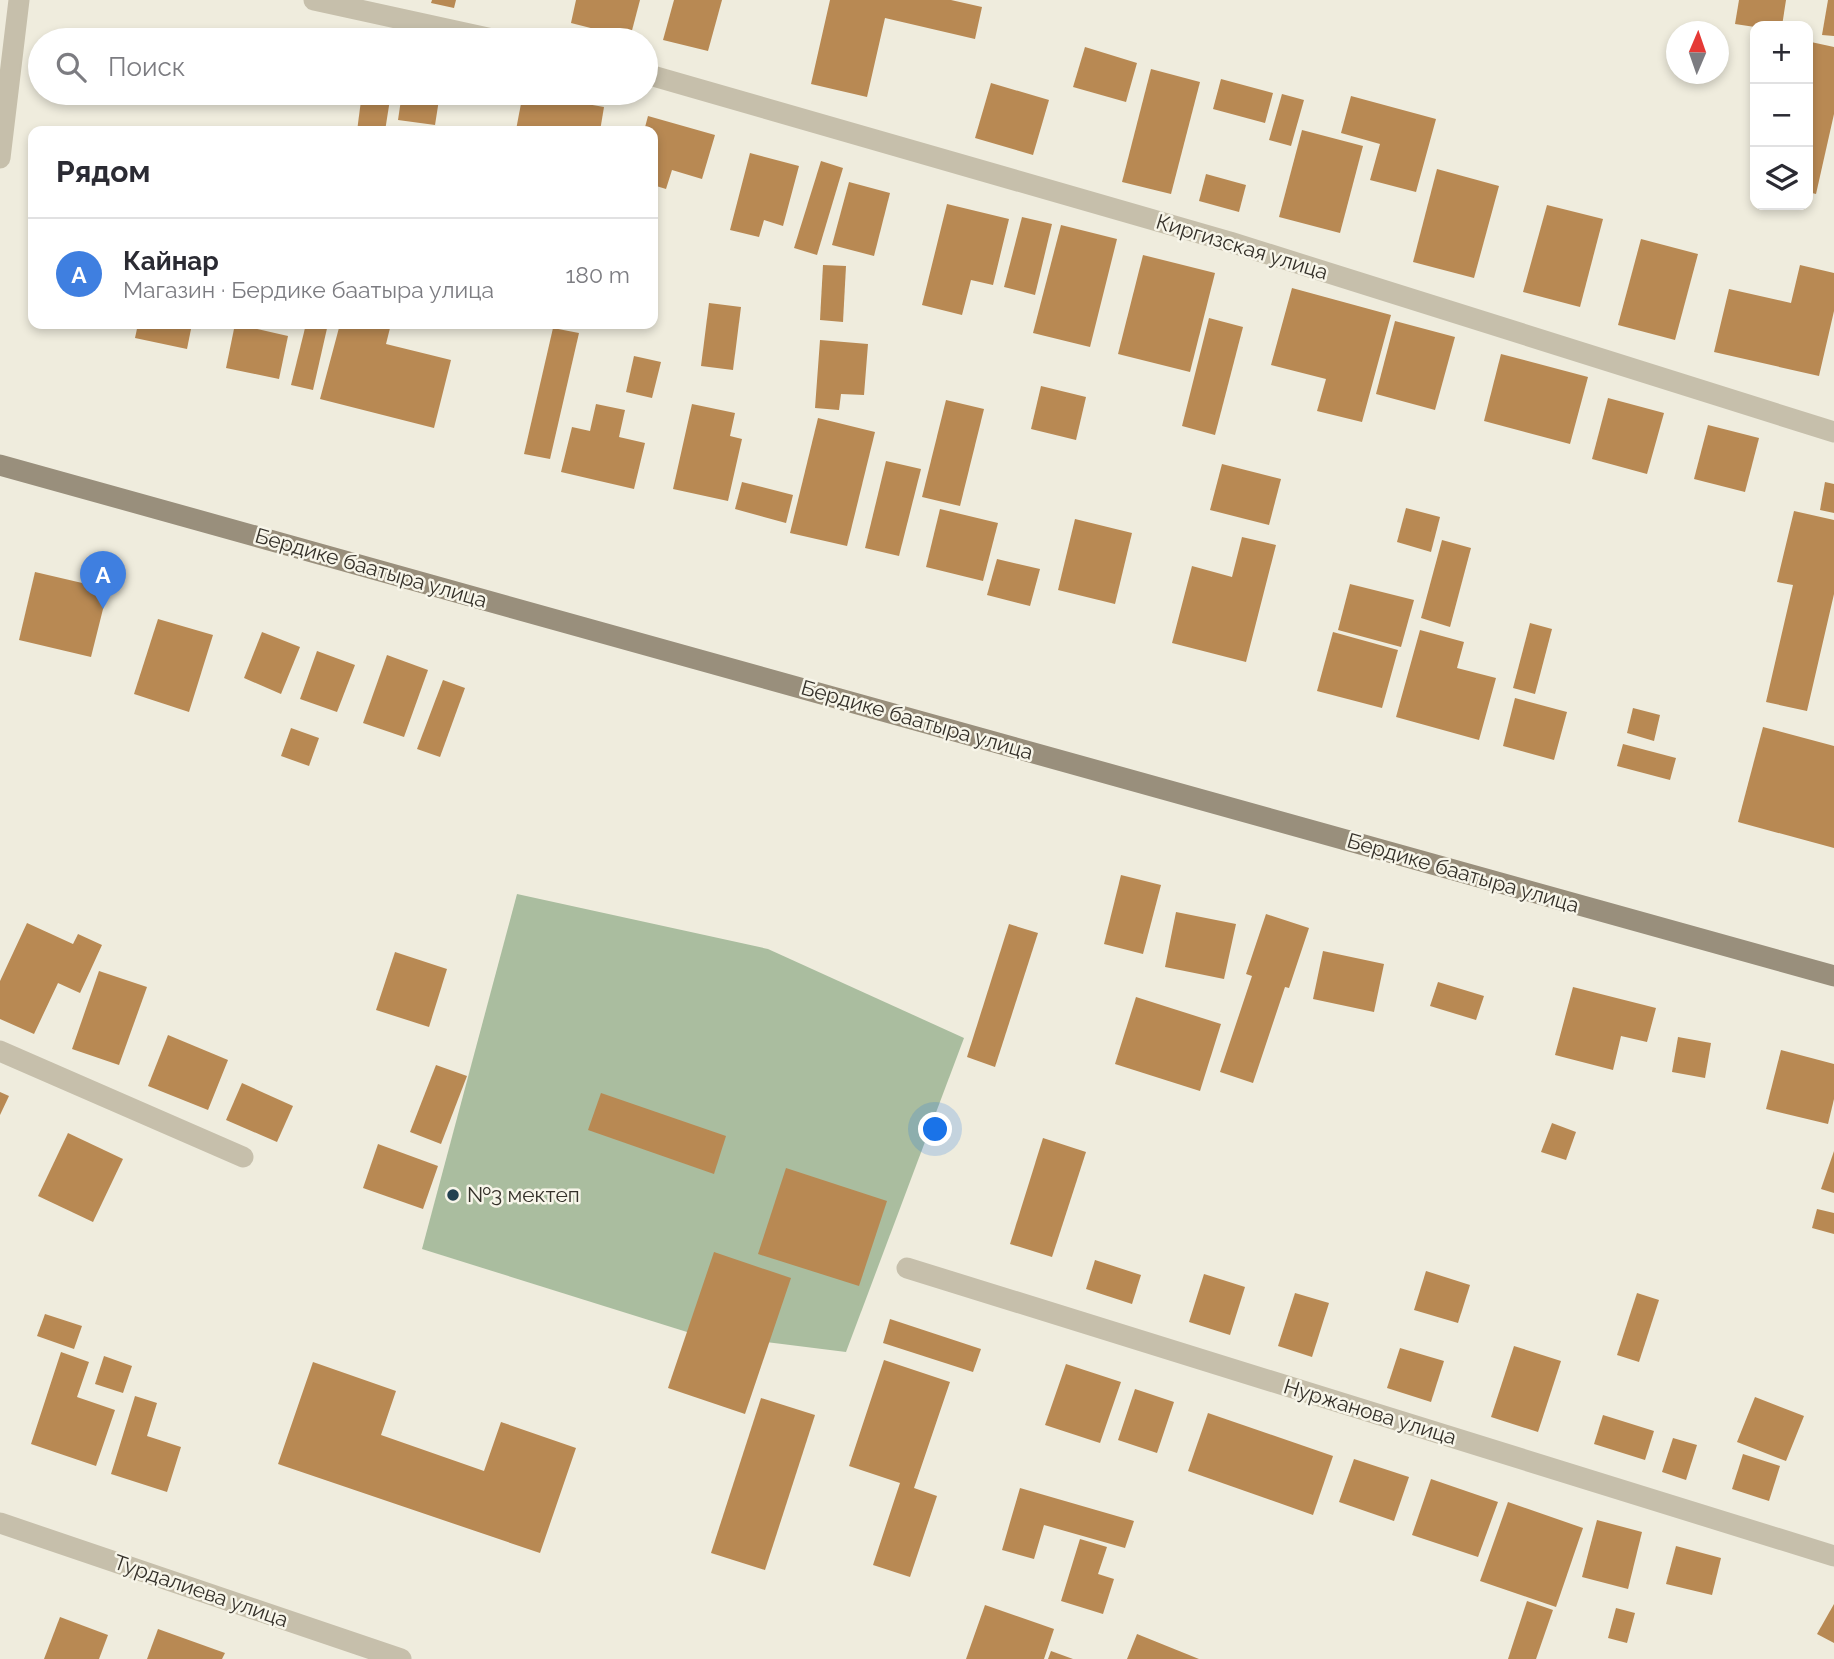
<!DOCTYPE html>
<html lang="ru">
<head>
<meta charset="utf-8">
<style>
  :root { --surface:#fff; --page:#f7f7f7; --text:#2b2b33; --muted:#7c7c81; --line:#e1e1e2; --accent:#d93025 }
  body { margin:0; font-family:Raleway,sans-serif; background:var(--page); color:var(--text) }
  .controls { position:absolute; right:21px; top:21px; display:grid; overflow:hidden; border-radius:14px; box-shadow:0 4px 10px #0003 }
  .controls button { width:63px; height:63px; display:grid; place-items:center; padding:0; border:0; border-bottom:2px solid var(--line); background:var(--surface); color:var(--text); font:35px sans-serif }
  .compass { position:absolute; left:1666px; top:21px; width:63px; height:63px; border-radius:50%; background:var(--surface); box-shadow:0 4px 10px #0003; rotate:2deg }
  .you { position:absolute; left:936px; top:1130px; width:24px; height:24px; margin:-18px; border:5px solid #fff; border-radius:50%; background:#1a73e8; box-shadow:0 0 0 10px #1a73e833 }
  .badge { display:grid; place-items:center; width:46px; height:46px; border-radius:50%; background:var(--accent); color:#fff; font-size:23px; font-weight:700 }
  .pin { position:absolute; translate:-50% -58px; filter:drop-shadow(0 2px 4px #0008) }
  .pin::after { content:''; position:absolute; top:37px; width:24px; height:21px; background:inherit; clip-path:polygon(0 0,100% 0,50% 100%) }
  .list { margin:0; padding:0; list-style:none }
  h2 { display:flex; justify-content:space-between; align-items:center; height:91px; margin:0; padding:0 28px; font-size:30px }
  h2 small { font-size:23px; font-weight:400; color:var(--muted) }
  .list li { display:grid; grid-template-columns:46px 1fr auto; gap:21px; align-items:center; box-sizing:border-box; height:112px; padding:0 28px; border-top:2px solid var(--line) }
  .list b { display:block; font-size:26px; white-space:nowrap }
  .list p { margin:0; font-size:23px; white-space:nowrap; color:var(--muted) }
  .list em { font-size:23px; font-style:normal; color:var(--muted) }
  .icon { flex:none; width:38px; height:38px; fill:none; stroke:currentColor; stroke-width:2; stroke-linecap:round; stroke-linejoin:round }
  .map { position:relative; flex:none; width:1834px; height:1659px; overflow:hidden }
  .search { position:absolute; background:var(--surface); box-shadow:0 4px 10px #0003; left:28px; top:28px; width:630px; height:77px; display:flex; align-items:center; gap:18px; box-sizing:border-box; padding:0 24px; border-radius:38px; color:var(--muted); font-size:26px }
  .panel { position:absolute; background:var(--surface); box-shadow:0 4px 10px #0003; left:28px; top:126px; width:630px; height:203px; border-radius:14px }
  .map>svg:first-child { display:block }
  .green { fill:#aabd9f }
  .building { fill:#b88953 }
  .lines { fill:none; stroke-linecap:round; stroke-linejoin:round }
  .street { stroke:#c6bfab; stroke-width:21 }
  .secondary { stroke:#998f7c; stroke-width:21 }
  .poi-dot { fill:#234151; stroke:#f7f5e9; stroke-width:2.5 }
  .labels { text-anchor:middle; stroke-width:5; stroke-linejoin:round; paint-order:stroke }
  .street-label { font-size:21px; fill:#343029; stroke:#f7f5e9 }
  .poi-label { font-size:21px; fill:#343029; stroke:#f7f5e9; text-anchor:start }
</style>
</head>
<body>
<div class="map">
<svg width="1834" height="1659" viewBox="0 0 1834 1659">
  <rect width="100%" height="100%" fill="#efecdd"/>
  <polygon class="green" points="517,894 768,949 964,1038 846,1352 687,1332 422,1249"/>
  <g class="building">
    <polygon points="432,0 456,0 454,8 431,3"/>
    <polygon points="576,0 640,0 630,38 571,23"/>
    <polygon points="674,0 722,0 708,51 663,40"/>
    <polygon points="830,0 951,0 982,7 975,39 885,18 867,97 811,84"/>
    <polygon points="1739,0 1786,0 1782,26 1755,27 1735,24"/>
    <polygon points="1828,0 1834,0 1834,36 1822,35"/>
    <polygon points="1811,42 1834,47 1834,114 1816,194 1808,192 1808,55"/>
    <polygon points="1085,47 1137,63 1126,102 1073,87"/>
    <polygon points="1151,69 1200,82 1171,194 1122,182"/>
    <polygon points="1221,79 1273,93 1265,123 1213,109"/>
    <polygon points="991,83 1049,100 1033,155 975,138"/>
    <polygon points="362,93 391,93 385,131 357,131"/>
    <polygon points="402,93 440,93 435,125 398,120"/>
    <polygon points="523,93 604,107 600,131 516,130"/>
    <polygon points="1282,94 1304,100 1291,146 1269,140"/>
    <polygon points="1351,96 1436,119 1416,192 1370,180 1380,144 1341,133"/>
    <polygon points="648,116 715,135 702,179 672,170 666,189 653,185 653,131 644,131"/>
    <polygon points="1302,130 1363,146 1340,233 1279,217"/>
    <polygon points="750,153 799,166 783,226 764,220 759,237 730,230"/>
    <polygon points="821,161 843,168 817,255 794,248"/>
    <polygon points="1437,169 1499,186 1474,278 1413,262"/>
    <polygon points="1206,174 1246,185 1239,212 1199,201"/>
    <polygon points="849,182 890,193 874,256 832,245"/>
    <polygon points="947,204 1009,219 993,285 971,280 962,315 922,305"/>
    <polygon points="1547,205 1603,219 1580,307 1523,292"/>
    <polygon points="1022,217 1052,224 1035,295 1004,287"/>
    <polygon points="1061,225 1117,239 1090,347 1033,333"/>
    <polygon points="1641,239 1698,254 1675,340 1618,325"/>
    <polygon points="1143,255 1215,273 1190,372 1118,354"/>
    <polygon points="823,265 846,266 843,322 820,320"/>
    <polygon points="1800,265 1834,273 1834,311 1819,376 1714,352 1729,289 1791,303"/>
    <polygon points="1292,288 1391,315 1362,422 1317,411 1326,379 1271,365"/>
    <polygon points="709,303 741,307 733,370 701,366"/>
    <polygon points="1209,318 1243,327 1215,435 1182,426"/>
    <polygon points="1395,321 1455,337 1435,410 1376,394"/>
    <polygon points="138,324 192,324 187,349 135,338"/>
    <polygon points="235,324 288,336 279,379 226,368"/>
    <polygon points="306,324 328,324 313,390 291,385"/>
    <polygon points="340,324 391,324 386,344 451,360 434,428 320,399"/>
    <polygon points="553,328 579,333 550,459 524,454"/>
    <polygon points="820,340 868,344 864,395 841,394 839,410 815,408"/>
    <polygon points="1501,354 1588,377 1570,444 1484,421"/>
    <polygon points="634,356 661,362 652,398 626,392"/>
    <polygon points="1041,386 1086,397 1076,440 1031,429"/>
    <polygon points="1608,398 1664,413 1647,474 1592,459"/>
    <polygon points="946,400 984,409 960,506 922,497"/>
    <polygon points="596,404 625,410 619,437 645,443 634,489 561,472 572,427 590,431"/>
    <polygon points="692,404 735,413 730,436 742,439 728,501 673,489"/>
    <polygon points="818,418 875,432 847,546 790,533"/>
    <polygon points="1708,425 1759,438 1745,492 1694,479"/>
    <polygon points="886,461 921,469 899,556 865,548"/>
    <polygon points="1222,464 1281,479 1269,525 1210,510"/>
    <polygon points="742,482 793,495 786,523 735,509"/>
    <polygon points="1825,482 1834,484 1834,513 1820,510"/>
    <polygon points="1406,508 1440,517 1431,552 1397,542"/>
    <polygon points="940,509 998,523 983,581 926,567"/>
    <polygon points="1794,511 1834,520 1834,594 1807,711 1766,702 1793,585 1777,582"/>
    <polygon points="1075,519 1132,533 1115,604 1058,590"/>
    <polygon points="1242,537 1276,545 1246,662 1172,643 1192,566 1232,577"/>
    <polygon points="1442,540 1471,548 1450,627 1421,618"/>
    <polygon points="997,559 1040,569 1030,606 987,595"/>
    <polygon points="35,572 108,589 91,657 19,640"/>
    <polygon points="1350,584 1414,600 1401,647 1338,630"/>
    <polygon points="158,619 213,635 189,712 134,694"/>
    <polygon points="1530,623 1552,629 1535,694 1513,688"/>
    <polygon points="1420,630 1464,642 1457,668 1496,678 1479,740 1396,717"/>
    <polygon points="262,632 300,647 281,694 244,678"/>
    <polygon points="1333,632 1398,650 1382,708 1317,691"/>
    <polygon points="317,651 355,665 337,712 300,699"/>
    <polygon points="387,655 428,670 404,737 363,723"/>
    <polygon points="443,680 465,688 440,757 417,749"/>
    <polygon points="1515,698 1567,712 1554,760 1503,746"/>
    <polygon points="1633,708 1660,715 1654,741 1627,733"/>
    <polygon points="1763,727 1834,746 1834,848 1738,822"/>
    <polygon points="291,728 319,738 309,766 281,756"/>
    <polygon points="1623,744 1676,758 1670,780 1617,766"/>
    <polygon points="1121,875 1161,885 1143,954 1104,944"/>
    <polygon points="1176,912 1236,924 1224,979 1165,967"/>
    <polygon points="1266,914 1309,928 1289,988 1285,987 1253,1083 1220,1072 1252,976 1246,974"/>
    <polygon points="27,923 73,944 78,934 102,945 80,993 58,983 34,1034 0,1019 0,981"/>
    <polygon points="1009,924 1038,933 995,1067 967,1057"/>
    <polygon points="1323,951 1384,964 1374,1012 1313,999"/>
    <polygon points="395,952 447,969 429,1027 376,1010"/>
    <polygon points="99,971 147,987 119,1065 72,1049"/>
    <polygon points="1438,982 1484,996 1476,1020 1430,1006"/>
    <polygon points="1573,987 1656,1008 1647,1042 1621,1036 1613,1070 1555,1055"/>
    <polygon points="1136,997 1221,1024 1200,1091 1115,1064"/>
    <polygon points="168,1035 228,1060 208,1110 148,1086"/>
    <polygon points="1678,1037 1711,1043 1705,1078 1672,1072"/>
    <polygon points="1781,1050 1834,1064 1834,1099 1828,1124 1766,1109"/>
    <polygon points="436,1065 467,1076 441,1144 410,1132"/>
    <polygon points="242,1083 293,1106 277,1142 226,1120"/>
    <polygon points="0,1092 9,1096 0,1115"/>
    <polygon points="601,1093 726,1136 714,1174 588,1130"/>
    <polygon points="1552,1123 1576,1132 1566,1160 1541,1152"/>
    <polygon points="68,1133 123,1159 93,1222 38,1196"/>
    <polygon points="1043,1138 1086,1152 1052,1257 1010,1244"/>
    <polygon points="378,1144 438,1166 423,1209 363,1188"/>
    <polygon points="1834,1151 1834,1193 1821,1189"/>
    <polygon points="786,1168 887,1201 859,1286 758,1254"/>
    <polygon points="1817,1209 1834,1213 1834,1234 1812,1228"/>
    <polygon points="714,1252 791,1278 745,1414 668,1388"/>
    <polygon points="1095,1260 1141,1275 1132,1304 1086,1289"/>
    <polygon points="1426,1271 1470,1285 1458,1323 1414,1310"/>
    <polygon points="1204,1274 1245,1287 1230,1335 1189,1322"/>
    <polygon points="1295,1293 1329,1303 1312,1357 1278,1346"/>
    <polygon points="1637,1293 1659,1300 1639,1362 1617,1355"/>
    <polygon points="45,1314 82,1326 74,1349 37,1336"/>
    <polygon points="890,1319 981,1349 973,1372 883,1343"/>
    <polygon points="1514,1346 1561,1361 1538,1432 1491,1417"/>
    <polygon points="1400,1348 1444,1361 1431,1402 1387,1388"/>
    <polygon points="61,1352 89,1362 77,1397 115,1410 96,1466 31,1444"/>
    <polygon points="104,1356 132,1366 123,1393 95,1384"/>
    <polygon points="884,1360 950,1382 914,1488 937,1496 910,1577 873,1565 900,1483 849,1466"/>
    <polygon points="313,1362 396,1391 381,1435 484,1471 501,1422 576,1448 540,1553 278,1464"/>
    <polygon points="1066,1364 1121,1382 1100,1443 1045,1425"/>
    <polygon points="1135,1389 1174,1402 1157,1453 1118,1440"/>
    <polygon points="135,1396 157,1403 147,1436 181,1447 167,1492 111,1474"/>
    <polygon points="1755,1397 1804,1416 1786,1461 1737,1442"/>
    <polygon points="761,1398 815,1415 765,1570 711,1553"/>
    <polygon points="1208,1413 1333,1456 1313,1515 1188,1471"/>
    <polygon points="1603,1415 1654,1431 1645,1460 1594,1444"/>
    <polygon points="1673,1438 1697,1445 1686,1480 1662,1472"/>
    <polygon points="1743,1454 1780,1466 1769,1501 1732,1489"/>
    <polygon points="1354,1459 1409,1477 1394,1521 1339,1502"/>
    <polygon points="1431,1479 1498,1502 1478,1557 1412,1535"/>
    <polygon points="1020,1488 1134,1521 1125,1548 1044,1525 1034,1559 1002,1550"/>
    <polygon points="1508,1502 1583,1528 1556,1607 1480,1581"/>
    <polygon points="1597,1520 1642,1532 1628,1589 1582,1577"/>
    <polygon points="1080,1539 1107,1547 1098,1574 1114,1579 1103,1614 1061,1601"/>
    <polygon points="1676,1546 1721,1558 1712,1595 1666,1584"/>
    <polygon points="1527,1601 1553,1610 1536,1659 1508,1659"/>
    <polygon points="1834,1604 1834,1643 1817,1634"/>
    <polygon points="985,1605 1054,1629 1044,1659 966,1659"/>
    <polygon points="1616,1608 1635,1613 1627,1643 1608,1638"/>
    <polygon points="60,1617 108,1635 99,1659 44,1659"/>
    <polygon points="158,1629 225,1653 222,1659 147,1659"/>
    <polygon points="1137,1634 1199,1659 1127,1659"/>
    <polygon points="1051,1651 1073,1659 1048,1659"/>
  </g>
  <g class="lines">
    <g class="street">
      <polyline points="314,0 497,40"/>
      <polyline points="646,74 1230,242 1834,432"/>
      <polyline points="0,158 19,0"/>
      <polyline points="0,1051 243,1157"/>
      <polyline points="907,1268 1834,1556"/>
      <polyline points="0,1523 401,1659"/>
    </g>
    <polyline class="secondary" points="0,465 1834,976"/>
  </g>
  <circle class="poi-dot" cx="453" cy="1195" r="7"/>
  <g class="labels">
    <g class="street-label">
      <text transform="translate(1242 247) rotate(17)" y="7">Киргизская улица</text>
      <text transform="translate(371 568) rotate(16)" y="7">Бердике баатыра улица</text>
      <text transform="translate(917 720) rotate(16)" y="7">Бердике баатыра улица</text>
      <text transform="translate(1463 873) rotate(16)" y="7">Бердике баатыра улица</text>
      <text transform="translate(1370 1412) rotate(17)" y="7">Нуржанова улица</text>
      <text transform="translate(201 1591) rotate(19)" y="7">Турдалиева улица</text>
    </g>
    <g class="poi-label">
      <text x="467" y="1202">№3 мектеп</text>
    </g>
  </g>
</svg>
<div class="controls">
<button>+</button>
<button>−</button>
<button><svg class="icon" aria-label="layers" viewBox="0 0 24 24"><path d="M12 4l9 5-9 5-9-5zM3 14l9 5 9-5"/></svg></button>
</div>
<svg class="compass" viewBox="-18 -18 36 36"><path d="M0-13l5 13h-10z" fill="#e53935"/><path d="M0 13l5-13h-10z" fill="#7c7c81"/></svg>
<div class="you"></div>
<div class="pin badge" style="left:103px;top:609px;background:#3f7fe0">A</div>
<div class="search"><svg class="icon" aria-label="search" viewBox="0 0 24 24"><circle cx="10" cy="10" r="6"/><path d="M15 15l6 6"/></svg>Поиск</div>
<section class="panel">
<h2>Рядом<small></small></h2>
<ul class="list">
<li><span class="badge" style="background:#3f7fe0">A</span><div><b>Кайнар</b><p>Магазин · Бердике баатыра улица</p></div><em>180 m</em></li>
</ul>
</section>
</div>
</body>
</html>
